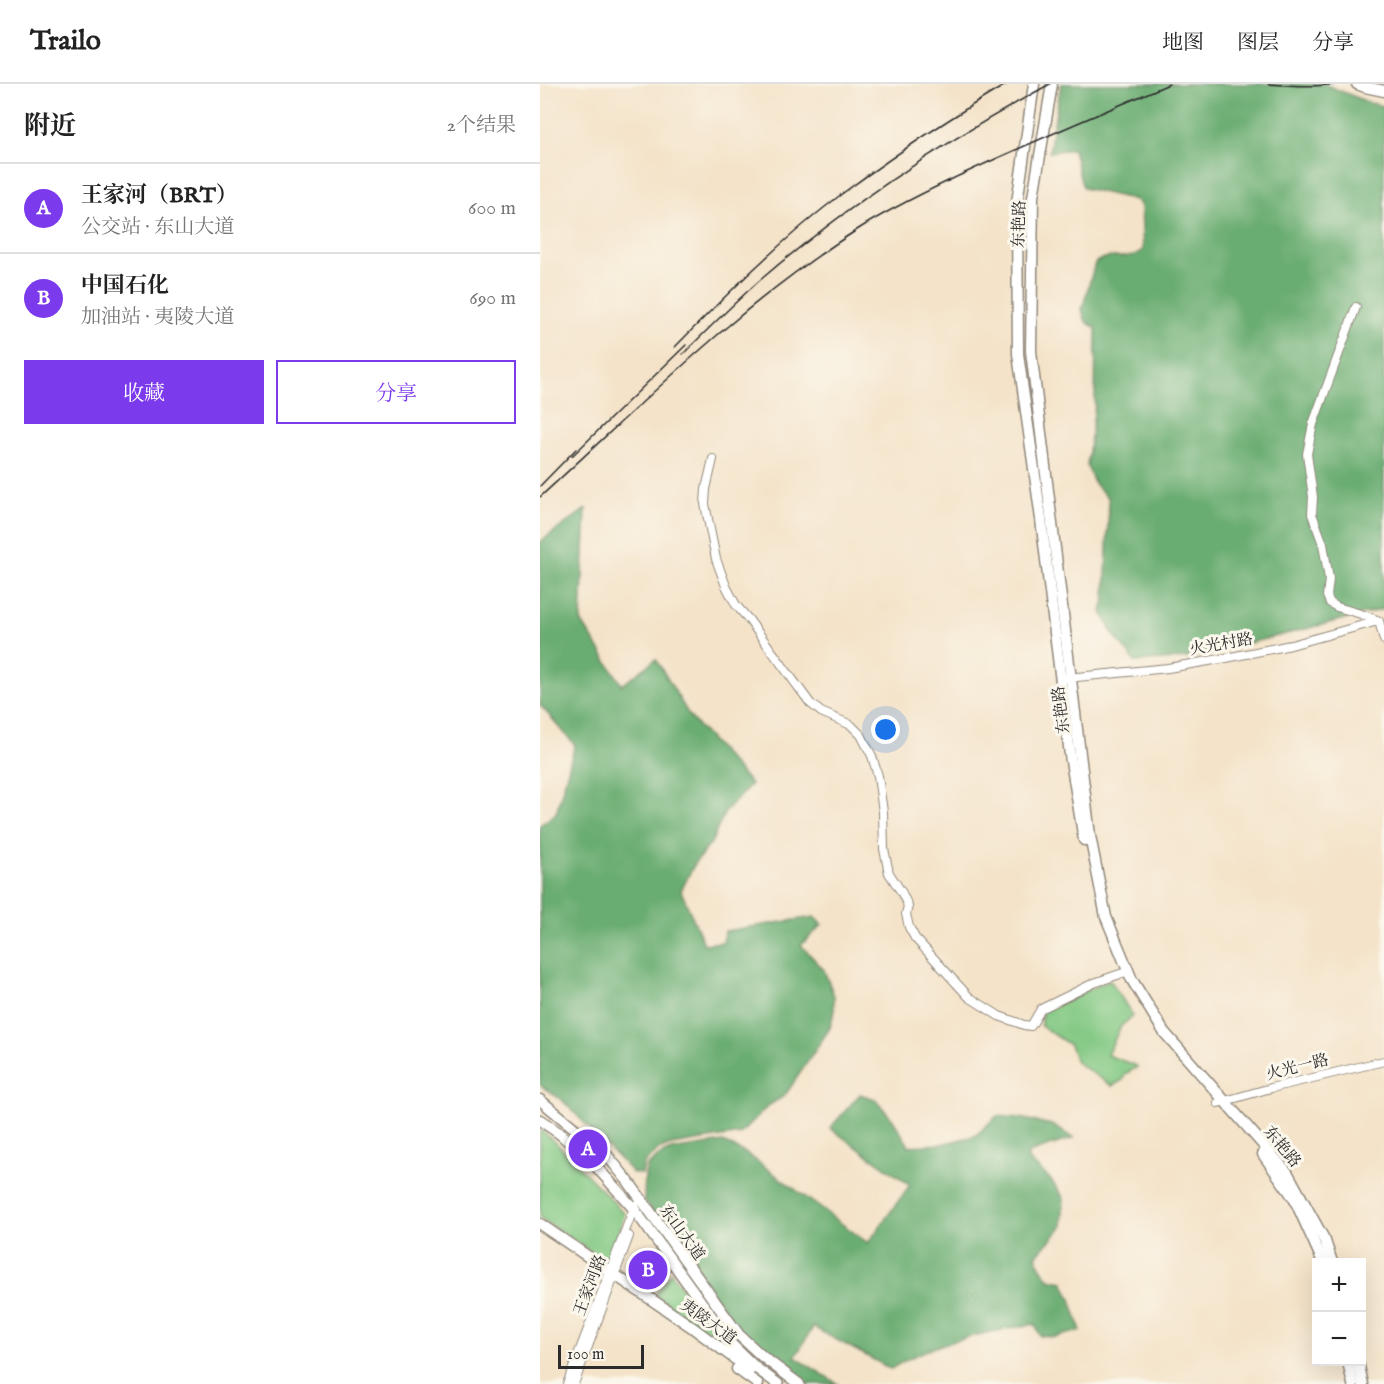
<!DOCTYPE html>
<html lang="zh">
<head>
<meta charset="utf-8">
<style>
  :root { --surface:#fff; --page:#f6f6f6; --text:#222; --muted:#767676; --line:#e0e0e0; --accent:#7c3aed }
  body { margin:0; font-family:"IM FELL English","Noto Serif SC",serif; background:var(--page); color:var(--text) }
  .controls { position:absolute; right:18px; bottom:18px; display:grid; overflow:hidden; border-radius:0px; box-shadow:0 6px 24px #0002 }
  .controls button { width:54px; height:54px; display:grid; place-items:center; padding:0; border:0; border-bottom:2px solid var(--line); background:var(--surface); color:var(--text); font:30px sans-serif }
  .scale { position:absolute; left:18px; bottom:15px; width:86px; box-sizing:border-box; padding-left:6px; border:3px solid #2b2b2b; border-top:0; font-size:16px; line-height:21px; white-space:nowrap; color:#2b2b2b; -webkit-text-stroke:4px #fbf7ec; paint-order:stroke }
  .you { position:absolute; left:346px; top:646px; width:21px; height:21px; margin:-15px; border:4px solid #fff; border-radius:50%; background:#1a73e8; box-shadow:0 0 0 9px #1a73e833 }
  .badge { display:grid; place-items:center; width:39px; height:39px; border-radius:50%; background:var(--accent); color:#fff; font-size:20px; font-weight:700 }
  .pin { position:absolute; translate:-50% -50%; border:3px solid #fff; box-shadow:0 2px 6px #0006 }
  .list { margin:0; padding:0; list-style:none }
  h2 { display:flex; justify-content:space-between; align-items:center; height:78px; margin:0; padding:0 24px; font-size:26px }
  h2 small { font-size:20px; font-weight:400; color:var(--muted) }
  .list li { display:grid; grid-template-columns:39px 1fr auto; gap:18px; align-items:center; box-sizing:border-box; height:90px; padding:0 24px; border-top:2px solid var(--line) }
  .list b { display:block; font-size:22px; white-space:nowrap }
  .list p { margin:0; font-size:20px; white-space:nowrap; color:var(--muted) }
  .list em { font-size:20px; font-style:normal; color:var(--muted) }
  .actions { display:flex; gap:12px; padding:18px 24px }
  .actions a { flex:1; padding:14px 0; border:2px solid var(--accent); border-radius:0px; text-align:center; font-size:21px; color:var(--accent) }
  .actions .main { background:var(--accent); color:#fff }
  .map { position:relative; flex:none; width:844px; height:1300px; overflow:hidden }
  header { display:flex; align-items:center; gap:36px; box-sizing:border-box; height:84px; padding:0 30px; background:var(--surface); border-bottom:2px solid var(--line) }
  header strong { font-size:28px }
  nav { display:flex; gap:33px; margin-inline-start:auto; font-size:21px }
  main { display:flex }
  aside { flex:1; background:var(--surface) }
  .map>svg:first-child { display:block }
  .green { fill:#84c984; stroke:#587a58; stroke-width:1.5 }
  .forest { fill:#6bad72; stroke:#4b6c4e; stroke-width:1.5 }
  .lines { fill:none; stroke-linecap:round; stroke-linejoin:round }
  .minor-casing { stroke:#90877a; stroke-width:10 }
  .major-casing { stroke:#90877a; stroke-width:13 }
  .minor { stroke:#fff; stroke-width:8 }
  .major { stroke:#fff; stroke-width:10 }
  .rail { stroke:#2b2b2b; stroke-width:1.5 }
  .labels { text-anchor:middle; stroke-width:6; stroke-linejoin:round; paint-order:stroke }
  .street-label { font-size:16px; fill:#2b2b2b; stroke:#fbf7ec }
</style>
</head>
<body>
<header>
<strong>Trailo</strong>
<nav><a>地图</a><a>图层</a><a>分享</a></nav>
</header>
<main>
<aside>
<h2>附近<small>2个结果</small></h2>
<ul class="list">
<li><span class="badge">A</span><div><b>王家河（BRT）</b><p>公交站 · 东山大道</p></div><em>600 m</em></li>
<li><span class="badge">B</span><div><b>中国石化</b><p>加油站 · 夷陵大道</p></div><em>690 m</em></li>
</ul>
<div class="actions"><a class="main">收藏</a><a>分享</a></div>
</aside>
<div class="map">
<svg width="844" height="1300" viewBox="0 0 844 1300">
  <rect width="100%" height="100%" fill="#fbf7ec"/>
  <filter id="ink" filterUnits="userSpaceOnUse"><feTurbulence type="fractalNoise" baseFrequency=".0167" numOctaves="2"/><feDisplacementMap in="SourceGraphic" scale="12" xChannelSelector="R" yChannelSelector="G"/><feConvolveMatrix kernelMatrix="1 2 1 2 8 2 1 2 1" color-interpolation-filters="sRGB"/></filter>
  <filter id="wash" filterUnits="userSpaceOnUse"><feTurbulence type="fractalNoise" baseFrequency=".008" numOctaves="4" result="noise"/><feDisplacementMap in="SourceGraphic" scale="24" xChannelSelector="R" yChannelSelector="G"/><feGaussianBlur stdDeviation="1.35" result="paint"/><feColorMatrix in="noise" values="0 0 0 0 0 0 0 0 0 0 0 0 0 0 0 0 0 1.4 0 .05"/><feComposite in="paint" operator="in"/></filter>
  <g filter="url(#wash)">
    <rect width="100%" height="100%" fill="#f4e3c9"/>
    <g class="green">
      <polygon points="570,896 593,932 581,942 567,971 597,982 597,983 585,990 583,996 572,1002 536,978 530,961 501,942 502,927"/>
      <polygon points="0,1045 15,1058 85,1130 70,1175 63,1176 0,1134"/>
      <path d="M131,1188C150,1218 173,1244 198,1271L115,1211Z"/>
    </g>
    <g class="forest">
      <path d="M521,0H784L830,19L844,22V525L742,551L648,574L595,578L571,547L562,528L565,515L569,415L554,399L547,382L555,321L556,244L546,238L542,226L555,179C569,167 589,179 603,166L601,122L596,116L544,104L541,98L533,65L509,68Z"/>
      <polygon points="46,425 41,537 82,601 116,575 150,633 211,700 185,728 171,759 155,779 141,807 164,860 183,858 185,847 274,833 282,841 261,861 284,886 294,912 294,927 290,944 248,1007 243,1013 229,1021 200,1050 131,1061 118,1066 109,1074 104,1080 102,1090 93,1089 23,1017 0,1001 0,741 16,729 35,661 0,621 0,458"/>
      <path d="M320,1010L335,1015L353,1036L369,1062L401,1060L435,1052L457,1032L480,1034L512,1041L534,1054L488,1069V1075L510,1095L524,1114L522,1143L496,1172L501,1184L509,1195L523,1198L531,1215L541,1247L515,1253L500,1252L495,1240C447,1248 392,1257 351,1285L273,1243L255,1273L298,1300H267L228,1271L201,1249L104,1116L105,1091L107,1082L120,1071L131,1066L183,1058L207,1070L328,1159L370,1101L290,1044Z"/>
    </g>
  </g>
  <g filter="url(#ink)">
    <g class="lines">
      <defs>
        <g id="minor">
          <polyline points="816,223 773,340 767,370 773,413 772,430 783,460 789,495 787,512 790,519 797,523 821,530 839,537 844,556"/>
          <polyline points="173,375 166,405 165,420 176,475 186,502 196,521 209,536 270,619 281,628 311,641 321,651 332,672 338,692 343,728 344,765 349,789 362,809 368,822 366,830 369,843 375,854 429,913 459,932 484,941 491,942 501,925 554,899 583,889"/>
          <polyline points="527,594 628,584 686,574 751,561 838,537"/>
          <polyline points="678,1019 731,1004 844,977"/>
          <polyline points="27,1300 95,1121"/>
          <polyline points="34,1300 89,1152"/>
        </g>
        <g id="major">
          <polyline points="494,0 477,119 478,270 501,435 530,671 544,756"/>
          <polyline points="512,0 493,113 491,267 550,752 566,833 592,896 624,948 747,1088 785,1157 792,1178"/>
          <polyline points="817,0 825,3 844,7"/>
          <polyline points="0,1016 66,1070 88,1097 199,1251 223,1273 259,1300"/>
          <polyline points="0,1036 19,1049 53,1079 94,1125 192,1261 216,1284 238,1300"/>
          <polyline points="723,1070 754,1114 783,1178"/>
          <polyline points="0,1140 149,1241 210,1286"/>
          <polyline points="808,1278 813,1300"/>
          <polyline points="818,1278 823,1300"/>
          <polyline points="197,1285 218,1300"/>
        </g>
      </defs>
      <use href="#minor" class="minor-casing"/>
      <use href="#major" class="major-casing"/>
      <use href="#minor" class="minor"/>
      <use href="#major" class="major"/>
      <g class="rail">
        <path d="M728,0C752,2 776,3 800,0"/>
        <path d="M135,263C188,209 242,155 303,109C356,70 411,33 467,0"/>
        <path d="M143,270C168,245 193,220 219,197C306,122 409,55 510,0"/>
        <polyline points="32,372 146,261"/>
        <polyline points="0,402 36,365"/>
        <path d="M0,413C103,319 201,219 320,144C348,126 379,111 408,97C481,62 555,32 629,0"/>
      </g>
    </g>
  </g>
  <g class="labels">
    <g class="street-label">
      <text transform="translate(478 140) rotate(-88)" y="6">东艳路</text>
      <text transform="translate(681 559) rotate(-10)" y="6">火光村路</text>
      <text transform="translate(520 626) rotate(-97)" y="6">东艳路</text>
      <text transform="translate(757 982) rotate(-14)" y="6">火光一路</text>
      <text transform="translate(743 1062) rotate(50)" y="6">东艳路</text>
      <text transform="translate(143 1148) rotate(54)" y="6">东山大道</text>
      <text transform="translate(49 1201) rotate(-69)" y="6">王家河路</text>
      <text transform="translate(169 1237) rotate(36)" y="6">夷陵大道</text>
    </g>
  </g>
</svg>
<div class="controls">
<button>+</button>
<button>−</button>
</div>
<div class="scale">100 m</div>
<div class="you"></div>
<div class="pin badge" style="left:48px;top:1065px">A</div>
<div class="pin badge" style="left:108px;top:1186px">B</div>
</div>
</main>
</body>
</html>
